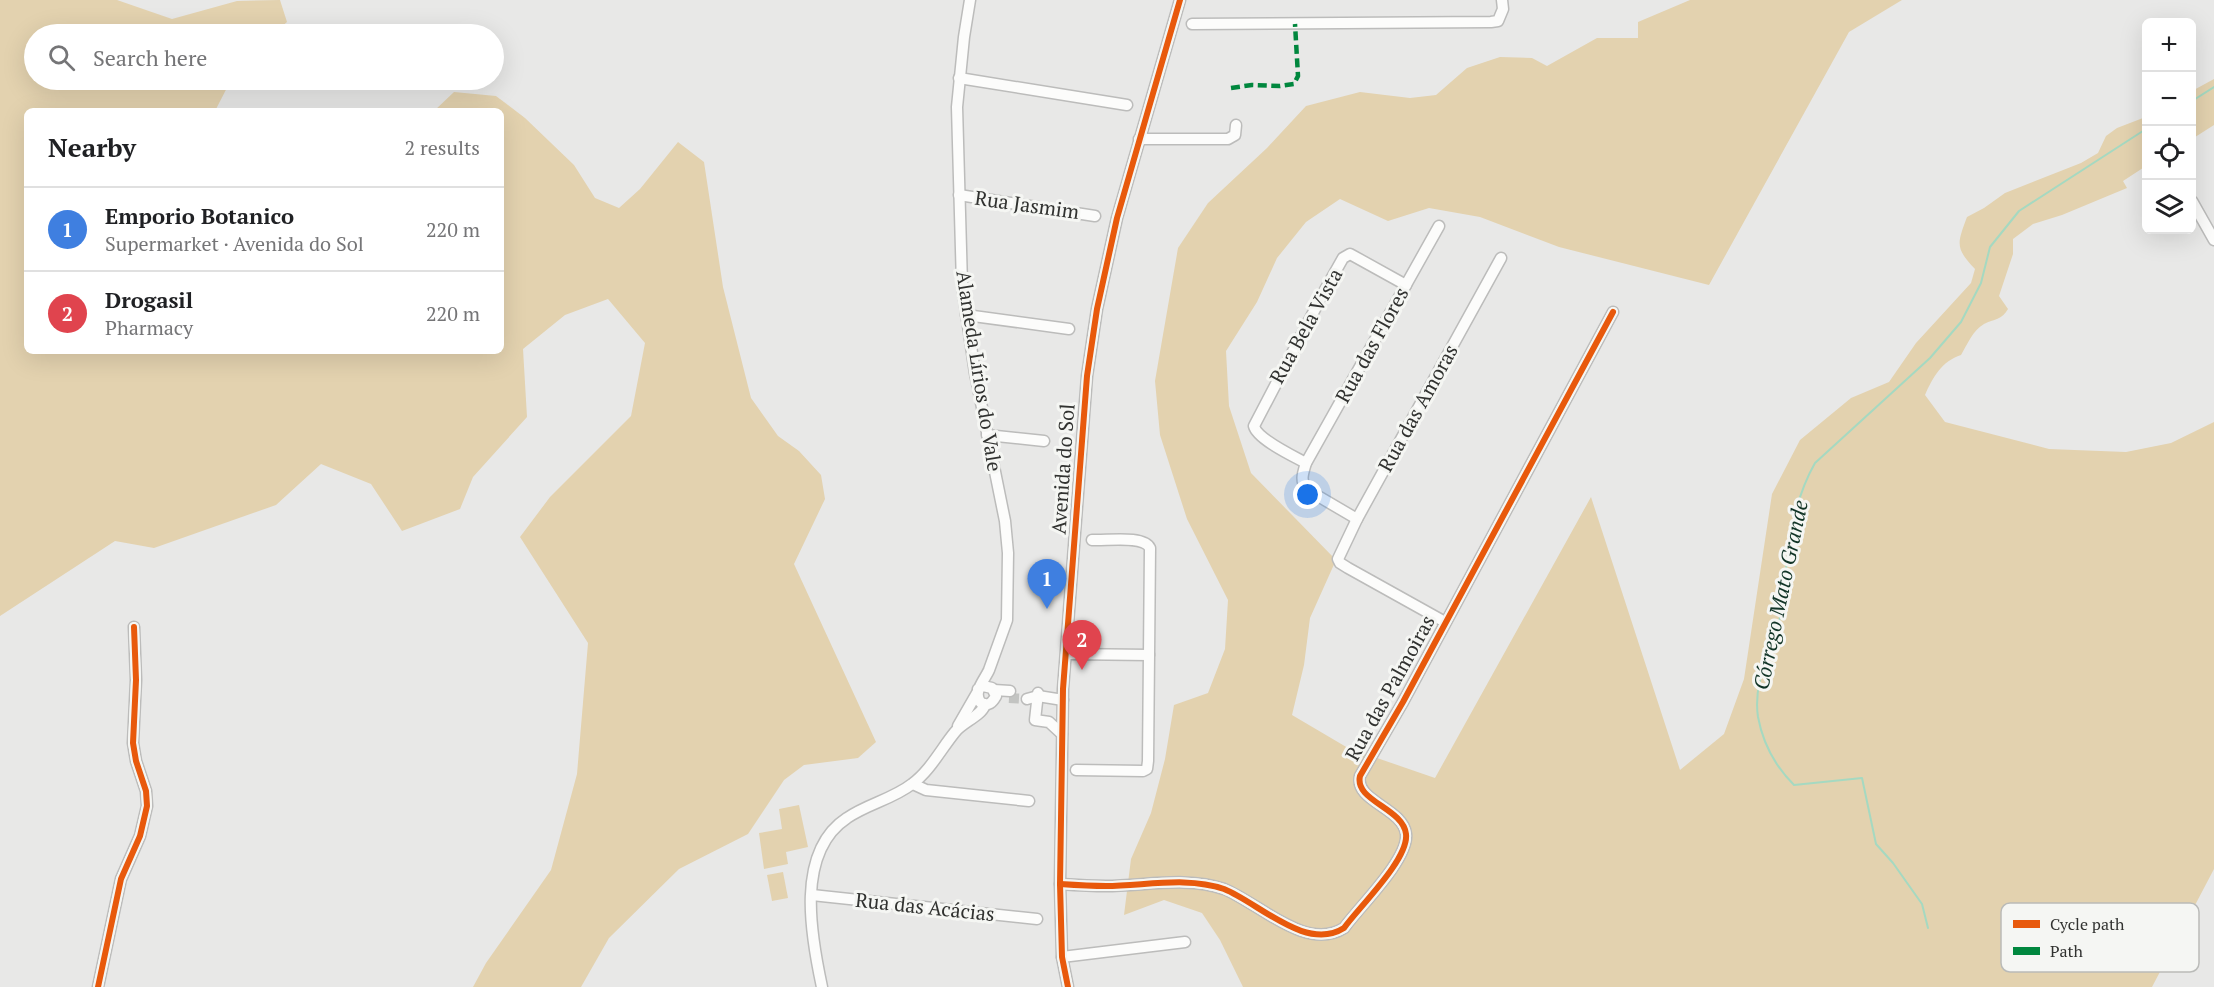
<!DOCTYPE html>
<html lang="en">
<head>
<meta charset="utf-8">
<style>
  :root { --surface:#fff; --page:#f6f6f6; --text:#202124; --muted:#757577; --line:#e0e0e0; --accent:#7c3aed }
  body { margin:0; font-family:"PT Serif",serif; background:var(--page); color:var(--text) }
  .controls { position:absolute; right:18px; top:18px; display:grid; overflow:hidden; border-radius:9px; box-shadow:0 6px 24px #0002 }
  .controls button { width:54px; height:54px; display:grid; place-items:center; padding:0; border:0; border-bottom:2px solid var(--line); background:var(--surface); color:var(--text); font:30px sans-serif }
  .you { position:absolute; left:1308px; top:495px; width:21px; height:21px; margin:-15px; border:4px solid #fff; border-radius:50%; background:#1a73e8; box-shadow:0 0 0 9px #1a73e833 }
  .badge { display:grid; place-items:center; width:39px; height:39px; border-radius:50%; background:var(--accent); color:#fff; font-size:20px; font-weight:700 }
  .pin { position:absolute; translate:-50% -50px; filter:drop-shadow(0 2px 3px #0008) }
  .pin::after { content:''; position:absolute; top:32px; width:21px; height:18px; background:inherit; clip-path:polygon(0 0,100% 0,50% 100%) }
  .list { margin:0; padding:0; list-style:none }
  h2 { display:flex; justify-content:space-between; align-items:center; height:78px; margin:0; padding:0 24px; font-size:26px }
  h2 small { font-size:20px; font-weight:400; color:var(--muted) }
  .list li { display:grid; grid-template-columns:39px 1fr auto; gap:18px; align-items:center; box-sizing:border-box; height:84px; padding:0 24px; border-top:2px solid var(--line) }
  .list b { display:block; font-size:22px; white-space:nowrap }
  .list p { margin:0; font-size:20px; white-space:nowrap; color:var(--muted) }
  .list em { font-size:20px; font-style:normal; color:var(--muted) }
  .icon { flex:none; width:33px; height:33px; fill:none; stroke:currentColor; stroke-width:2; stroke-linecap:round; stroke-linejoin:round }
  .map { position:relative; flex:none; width:2214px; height:987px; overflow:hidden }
  .search { position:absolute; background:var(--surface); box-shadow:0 6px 24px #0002; left:24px; top:24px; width:480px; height:66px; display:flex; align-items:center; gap:15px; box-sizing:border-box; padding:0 21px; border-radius:33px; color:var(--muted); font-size:22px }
  .panel { position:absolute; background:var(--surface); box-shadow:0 6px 24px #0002; left:24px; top:108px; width:480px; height:246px; border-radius:9px }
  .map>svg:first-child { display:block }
  .green { fill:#e3d2af }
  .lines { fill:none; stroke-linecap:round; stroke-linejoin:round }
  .stream { stroke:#a5d9c1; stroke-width:2 }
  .minor-tunnel { stroke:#c3c4c2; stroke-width:10; stroke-dasharray:10 5; stroke-linecap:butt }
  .minor-casing { stroke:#bcbcbb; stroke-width:13 }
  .minor { stroke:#fcfcfb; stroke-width:10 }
  .quiet { stroke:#00873e; stroke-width:4.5; stroke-dasharray:9 4.5; stroke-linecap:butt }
  .cycleway-casing { stroke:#f5f6f3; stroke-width:10 }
  .cycleway { stroke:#e8590c; stroke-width:6 }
  .labels { text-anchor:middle; stroke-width:6; stroke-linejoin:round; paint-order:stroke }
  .street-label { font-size:20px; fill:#313230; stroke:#f5f6f3 }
  .water-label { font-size:21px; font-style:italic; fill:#113426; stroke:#f5f6f3 }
  .key { fill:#f5f6f3; stroke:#babbb8; stroke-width:1.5 }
  .key-label { font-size:16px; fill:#313230 }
</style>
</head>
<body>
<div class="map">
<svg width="2214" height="987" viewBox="0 0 2214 987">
  <rect width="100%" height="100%" fill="#e8e8e7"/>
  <g class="green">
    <polygon points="0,0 117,0 172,19 237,1 280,0 287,22 273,34 34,34 34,80 231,80 215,111 27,111 27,351 501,351 501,111 434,111 454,92 496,96 525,118 574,165 595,198 619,208 640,189 678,142 704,162 723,287 751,398 778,436 799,451 821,475 825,499 794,564 876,742 858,758 804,765 784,780 748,834 679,869 609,938 581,987 473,987 486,963 551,870 577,774 588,643 520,537 550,497 631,416 645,343 608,299 565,315 523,349 527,417 473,477 460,509 402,531 371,484 321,464 276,505 154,548 115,541 0,616"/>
    <path d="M1690,0H1902L1849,32L1709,285L1559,247L1480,217L1429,208L1388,221L1340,199L1306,222L1277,258L1257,302L1226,351L1229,406L1251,473L1336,560L1310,618L1304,665L1292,715L1348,748L1435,778L1591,497L1680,770L1724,734L1744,679L1772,494L1800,440L1851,398L1889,382L1916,343L1971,283L1975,269C1955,248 1957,244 1967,217L1984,208L2005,193L2081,163L2098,153L2106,136L2117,128L2143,118L2145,105L2146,104V166L2123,181L2127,188L2062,215L2033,224L2013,239V254L1999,296L2008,309C2002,320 1994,319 1984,324C1973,330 1967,345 1961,355C1942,361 1933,377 1925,395L1945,422L2049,449L2126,452L2171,443L2214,422V869L2152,987H1243L1220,940L1202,913L1164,900L1124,915L1131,859L1151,813L1165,759L1174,705L1208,693L1225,649L1228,600L1187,519L1160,435L1155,381L1178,248L1208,203L1267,148L1306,106L1360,92L1410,98L1436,95L1467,68L1500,57L1532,58L1547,66L1597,38H1638V22Z"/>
    <polygon points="2214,79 2214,125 2192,139 2192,91"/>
    <polygon points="799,805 808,847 786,852 788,864 764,869 759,833 782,829 779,809"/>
    <polygon points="783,872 788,898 772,901 767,875"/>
  </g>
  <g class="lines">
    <g class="stream">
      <polyline points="2192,101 2214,87"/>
      <path d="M1928,928L1922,904L1893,863L1876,844L1862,778L1794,785C1775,766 1763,744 1758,717C1752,677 1776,643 1783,605C1784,596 1784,587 1785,578C1789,538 1795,498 1815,463L1930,358L1961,322L1981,283L1990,247L2019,211L2146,129"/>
    </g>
    <polyline class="minor-tunnel" points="1009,698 1027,699"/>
    <defs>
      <g id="minor">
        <path d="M970,0L964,37L957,107L962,285L975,373L1005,521L1008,553L1007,620L989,670C984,681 972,693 981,703C989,706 992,703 996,696L992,688L983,686L978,689"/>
        <polyline points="1192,24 1491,22 1498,21 1503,9 1502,0"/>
        <polyline points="959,78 1127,105"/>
        <polyline points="1139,139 1228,139 1235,135 1236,125"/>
        <polyline points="959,195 1095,216"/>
        <polyline points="2192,201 2214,240"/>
        <polyline points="966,315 1069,329"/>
        <polyline points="987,435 1044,441"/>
        <path d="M1306,463C1293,456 1257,439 1254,426L1325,290L1343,258L1350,254L1406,285"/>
        <path d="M1357,519L1306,489C1300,480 1303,473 1306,463L1439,226"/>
        <polyline points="1445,622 1348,568 1340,563 1338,559 1357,519 1501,258"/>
        <polyline points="1067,654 1149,655"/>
        <polyline points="994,690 1010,691"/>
        <polyline points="1038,693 1035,720 1049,722 1062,734"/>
        <polyline points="1027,699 1038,696 1063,700"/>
        <polyline points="958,726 977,693"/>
        <path d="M1076,770L1143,771L1147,769L1148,761L1150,548C1143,535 1107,541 1092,540"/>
        <polyline points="913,784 926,790 1029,801"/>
        <path d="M1060,884C1075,885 1091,886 1106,886C1144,886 1187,876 1224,889C1259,903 1306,952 1344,928C1359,907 1409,859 1406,834C1403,808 1354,801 1360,776L1403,702L1613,312"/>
        <polyline points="812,895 1037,919"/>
        <polyline points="1062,957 1185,942"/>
        <polyline points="98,987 121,879 140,836 147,806 146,791 136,761 133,743 136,680 134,627"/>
        <path d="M822,987C811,936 795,852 847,818C867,804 893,799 912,784C930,771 941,749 955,732C963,722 981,716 985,705"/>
        <polyline points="1068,987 1062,957 1060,884 1063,689 1087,376 1097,309 1117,218 1180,0"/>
      </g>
    </defs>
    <use href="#minor" class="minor-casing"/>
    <use href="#minor" class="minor"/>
    <polyline class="quiet" points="1231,88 1252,85 1280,86 1294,84 1298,76 1295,24"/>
    <defs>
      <g id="cycleway">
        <path d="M1060,884C1075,885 1091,886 1106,886C1144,886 1187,876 1224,889C1259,903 1306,952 1344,928C1359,907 1409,859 1406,834C1403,808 1354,801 1360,776L1403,702L1613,312"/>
        <polyline points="98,987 121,879 140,836 147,806 146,791 136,761 133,743 136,680 134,627"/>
        <polyline points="1068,987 1062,957 1060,884 1063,689 1087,376 1097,309 1117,218 1180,0"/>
      </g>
    </defs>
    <use href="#cycleway" class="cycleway-casing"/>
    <use href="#cycleway" class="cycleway"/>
  </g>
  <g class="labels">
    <g class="street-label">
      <text transform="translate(1027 205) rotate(8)" y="7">Rua Jasmim</text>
      <text transform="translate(1306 326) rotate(-61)" y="7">Rua Bela Vista</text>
      <text transform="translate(1372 345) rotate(-61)" y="7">Rua das Flores</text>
      <text transform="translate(979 371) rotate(81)" y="7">Alameda Lírios do Vale</text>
      <text transform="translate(1418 408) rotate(-61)" y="7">Rua das Amoras</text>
      <text transform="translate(1063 469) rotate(-86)" y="7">Avenida do Sol</text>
      <text transform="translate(1390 688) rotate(-61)" y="7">Rua das Palmoiras</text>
      <text transform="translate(925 907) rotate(6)" y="7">Rua das Acácias</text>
    </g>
    <g class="water-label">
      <text transform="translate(1781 595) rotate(-78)" y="7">Córrego Mato Grande</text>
    </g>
  </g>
  <rect x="2001" y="903" width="198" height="69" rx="9" class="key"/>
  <rect x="2013" y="920" width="27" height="8" fill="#e8590c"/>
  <rect x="2013" y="947" width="27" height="8" fill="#00873e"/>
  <g class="key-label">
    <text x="2050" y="930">Cycle path</text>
    <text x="2050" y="957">Path</text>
  </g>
</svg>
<div class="controls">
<button>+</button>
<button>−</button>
<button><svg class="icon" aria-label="locate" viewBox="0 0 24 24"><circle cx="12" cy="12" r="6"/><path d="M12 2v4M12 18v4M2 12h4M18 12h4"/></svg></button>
<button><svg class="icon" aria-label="layers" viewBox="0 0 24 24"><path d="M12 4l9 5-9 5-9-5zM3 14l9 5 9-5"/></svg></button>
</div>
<div class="you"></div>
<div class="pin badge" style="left:1047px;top:609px;background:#3f7fe0">1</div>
<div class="pin badge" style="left:1082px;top:670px;background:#e0444e">2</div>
<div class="search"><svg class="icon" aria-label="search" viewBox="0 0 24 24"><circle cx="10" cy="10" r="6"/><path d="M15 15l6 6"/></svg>Search here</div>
<section class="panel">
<h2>Nearby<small>2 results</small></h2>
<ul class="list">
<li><span class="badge" style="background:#3f7fe0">1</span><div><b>Emporio Botanico</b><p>Supermarket · Avenida do Sol</p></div><em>220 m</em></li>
<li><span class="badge" style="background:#e0444e">2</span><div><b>Drogasil</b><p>Pharmacy</p></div><em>220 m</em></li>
</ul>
</section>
</div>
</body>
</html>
